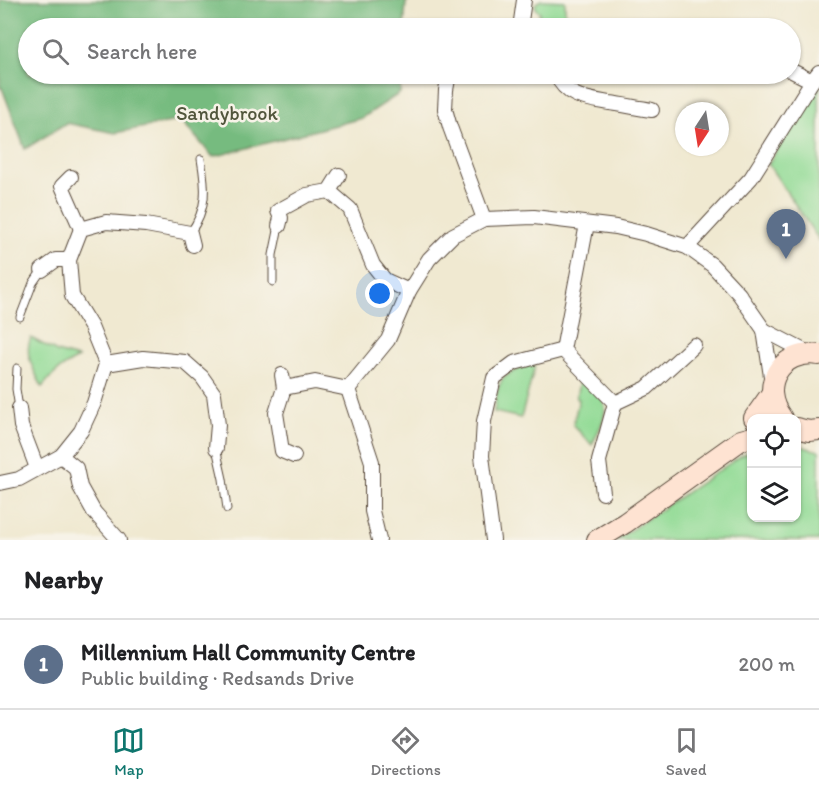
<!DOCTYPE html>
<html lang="en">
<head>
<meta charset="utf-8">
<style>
  :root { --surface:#fff; --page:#f2f2f2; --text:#202124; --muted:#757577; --line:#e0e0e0; --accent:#0f766e }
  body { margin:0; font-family:Itim,sans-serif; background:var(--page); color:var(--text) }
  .controls { position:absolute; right:18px; bottom:18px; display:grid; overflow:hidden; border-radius:12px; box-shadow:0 2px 4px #0004 }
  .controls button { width:54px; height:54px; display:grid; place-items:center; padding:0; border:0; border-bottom:2px solid var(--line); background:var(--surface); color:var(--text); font:30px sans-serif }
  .compass { position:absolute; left:675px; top:102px; width:54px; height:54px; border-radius:50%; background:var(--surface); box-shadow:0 2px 4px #0004; rotate:192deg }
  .you { position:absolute; left:380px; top:294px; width:21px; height:21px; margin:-15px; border:4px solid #fff; border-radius:50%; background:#1a73e8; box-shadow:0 0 0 9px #1a73e833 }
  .badge { display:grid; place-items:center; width:39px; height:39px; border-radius:50%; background:var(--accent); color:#fff; font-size:20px; font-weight:700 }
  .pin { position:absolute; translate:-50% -50px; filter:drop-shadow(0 2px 3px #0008) }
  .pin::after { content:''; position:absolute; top:32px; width:21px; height:18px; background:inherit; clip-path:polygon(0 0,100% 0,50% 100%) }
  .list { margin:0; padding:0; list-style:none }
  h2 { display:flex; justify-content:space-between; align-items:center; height:78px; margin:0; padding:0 24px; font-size:26px }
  h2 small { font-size:20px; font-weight:400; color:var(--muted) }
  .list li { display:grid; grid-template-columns:39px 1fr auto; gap:18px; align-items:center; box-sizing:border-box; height:90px; padding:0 24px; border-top:2px solid var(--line) }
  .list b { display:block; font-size:22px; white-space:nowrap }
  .list p { margin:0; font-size:20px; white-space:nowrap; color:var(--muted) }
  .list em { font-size:20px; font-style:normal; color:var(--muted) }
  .icon { flex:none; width:33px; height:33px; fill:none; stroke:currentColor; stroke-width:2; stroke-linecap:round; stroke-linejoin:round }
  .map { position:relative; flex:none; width:819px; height:540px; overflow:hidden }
  .search { position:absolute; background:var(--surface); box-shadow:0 2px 4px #0004; left:18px; right:18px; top:18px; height:66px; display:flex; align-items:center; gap:15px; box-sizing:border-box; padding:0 21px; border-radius:33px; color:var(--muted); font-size:22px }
  .sheet { height:168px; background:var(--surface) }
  nav { display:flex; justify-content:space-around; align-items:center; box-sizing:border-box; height:84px; border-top:2px solid var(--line); background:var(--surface); font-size:16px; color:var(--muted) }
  nav a { display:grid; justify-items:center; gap:3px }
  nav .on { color:var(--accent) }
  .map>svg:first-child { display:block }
  .green { fill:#93db96; stroke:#67825a; stroke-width:1.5 }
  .forest { fill:#76bb7f; stroke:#58724e; stroke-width:1.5 }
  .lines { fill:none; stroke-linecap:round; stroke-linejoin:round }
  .lane-casing { stroke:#564739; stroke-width:9 }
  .street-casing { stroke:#564739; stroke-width:16 }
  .secondary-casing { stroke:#564739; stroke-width:22 }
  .lane { stroke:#fff; stroke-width:7 }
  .street { stroke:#fff; stroke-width:14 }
  .secondary { stroke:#fee3d2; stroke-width:20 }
  .labels { text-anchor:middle; stroke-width:5; stroke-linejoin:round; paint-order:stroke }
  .park-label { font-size:20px; fill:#51563c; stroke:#f7f3e8 }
</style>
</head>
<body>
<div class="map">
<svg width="819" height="540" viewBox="0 0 819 540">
  <rect width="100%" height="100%" fill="#f7f3e8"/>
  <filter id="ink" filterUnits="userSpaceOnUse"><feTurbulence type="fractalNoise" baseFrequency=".0167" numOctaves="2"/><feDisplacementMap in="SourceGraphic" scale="12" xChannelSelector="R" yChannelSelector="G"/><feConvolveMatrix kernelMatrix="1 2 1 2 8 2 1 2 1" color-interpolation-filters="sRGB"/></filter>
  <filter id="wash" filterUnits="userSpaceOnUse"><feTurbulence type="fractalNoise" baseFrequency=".008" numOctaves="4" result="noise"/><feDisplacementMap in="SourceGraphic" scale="24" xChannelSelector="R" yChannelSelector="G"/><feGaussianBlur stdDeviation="1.35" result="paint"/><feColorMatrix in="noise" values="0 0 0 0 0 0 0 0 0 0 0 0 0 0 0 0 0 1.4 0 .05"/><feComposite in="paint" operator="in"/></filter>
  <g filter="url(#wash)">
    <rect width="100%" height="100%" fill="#f0e9d1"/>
    <g class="green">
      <polygon points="541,0 565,1 565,27 563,28 541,28 536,24 540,12 536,9 535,4"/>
      <polygon points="819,85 819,240 768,164"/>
      <path d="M31,338L57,352L78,358C62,367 53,373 42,387C35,371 23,355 31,338Z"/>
      <path d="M529,365L535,366L521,418L494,412C499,380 498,376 529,365Z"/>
      <path d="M584,376C590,383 601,393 604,403C608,416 597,433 592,445L573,425L579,399L576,398L580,378Z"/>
      <polygon points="797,445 819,451 819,540 616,540 742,455 751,451 752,518 796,518"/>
    </g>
    <polygon class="forest" points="0,0 410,0 406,2 404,28 28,28 28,74 401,74 400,93 362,118 213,157 181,120 115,133 66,123 25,149 2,88 0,88"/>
  </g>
  <g filter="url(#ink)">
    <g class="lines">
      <defs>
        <g id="lane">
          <path d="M190,233C208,208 206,188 201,159"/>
          <polyline points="273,282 273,255 279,226"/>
          <polyline points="20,317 33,283 42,270"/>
          <polyline points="17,368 16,389 19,408"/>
          <polyline points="216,448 223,479 227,509"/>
        </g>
        <g id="street">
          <polyline points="520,28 524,0"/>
          <polyline points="790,70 812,81"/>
          <polyline points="449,74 446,90 445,109 450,127 484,219"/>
          <path d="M556,74C566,98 587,99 610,103C624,105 638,108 652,110"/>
          <polyline points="71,177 62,186 81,229"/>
          <polyline points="329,191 350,209 373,265 385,280 409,291"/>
          <polyline points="587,224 563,350 615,403"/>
          <polyline points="279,226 281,218 278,211 307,195 329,191 339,175"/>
          <polyline points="687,247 751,178 812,81 819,72"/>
          <polyline points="42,270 56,260 69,260"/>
          <polyline points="764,330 772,383"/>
          <polyline points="106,364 143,358 185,362 202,377 214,394 218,425 216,448"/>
          <polyline points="282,375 284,388 276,413 282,451 294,456"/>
          <polyline points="284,388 315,382 348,389"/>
          <polyline points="19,408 21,426 37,468"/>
          <polyline points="61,456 76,468 80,487 94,512 119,540"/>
          <polyline points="0,483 19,479 61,456 81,431 94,403 106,364 91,327 72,296 69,260 81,229 106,222 146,225 190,233 193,245"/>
          <polyline points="603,493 599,461 615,403 647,388 694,345"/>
          <polyline points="379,540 372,511 372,462 348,389 388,340 409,291 429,259 453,235 484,219 534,217 616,227 646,234 687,247 712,265 739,294 764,330 810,354"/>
          <polyline points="493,540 482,456 484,421 494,378 514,363 563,350"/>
        </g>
        <g id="secondary">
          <polyline points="754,418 771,394"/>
          <path d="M782,418C758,387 780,349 819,355"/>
          <polyline points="796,428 809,431 819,430"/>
          <polyline points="597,540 625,523 741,440 752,437"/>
        </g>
      </defs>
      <use href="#lane" class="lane-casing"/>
      <use href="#street" class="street-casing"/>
      <use href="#secondary" class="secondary-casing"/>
      <use href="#lane" class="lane"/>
      <use href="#street" class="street"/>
      <use href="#secondary" class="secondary"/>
    </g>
  </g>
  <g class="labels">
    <g class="park-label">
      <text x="227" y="120">Sandybrook</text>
    </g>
  </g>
</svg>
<div class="controls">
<button><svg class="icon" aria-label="locate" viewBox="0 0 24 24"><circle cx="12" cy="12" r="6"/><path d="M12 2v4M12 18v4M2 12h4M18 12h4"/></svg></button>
<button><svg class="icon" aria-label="layers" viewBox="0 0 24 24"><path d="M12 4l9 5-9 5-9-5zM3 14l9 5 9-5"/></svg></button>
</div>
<svg class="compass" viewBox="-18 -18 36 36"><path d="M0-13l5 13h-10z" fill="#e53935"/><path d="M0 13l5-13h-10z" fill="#757577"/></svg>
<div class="you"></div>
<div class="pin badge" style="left:786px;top:259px;background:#5c6f8a">1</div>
<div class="search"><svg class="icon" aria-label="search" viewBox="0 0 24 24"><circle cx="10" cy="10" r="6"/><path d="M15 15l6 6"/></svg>Search here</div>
</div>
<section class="sheet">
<h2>Nearby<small></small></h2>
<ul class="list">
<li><span class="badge" style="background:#5c6f8a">1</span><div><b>Millennium Hall Community Centre</b><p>Public building · Redsands Drive</p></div><em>200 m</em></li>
</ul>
</section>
<nav>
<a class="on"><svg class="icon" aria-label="map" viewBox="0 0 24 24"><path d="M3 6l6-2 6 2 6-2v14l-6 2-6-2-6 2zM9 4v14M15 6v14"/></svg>Map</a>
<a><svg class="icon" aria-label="directions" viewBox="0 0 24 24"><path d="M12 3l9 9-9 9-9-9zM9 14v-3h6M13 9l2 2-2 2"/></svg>Directions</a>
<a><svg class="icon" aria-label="saved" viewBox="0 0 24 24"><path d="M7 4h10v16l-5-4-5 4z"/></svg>Saved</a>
</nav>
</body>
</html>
